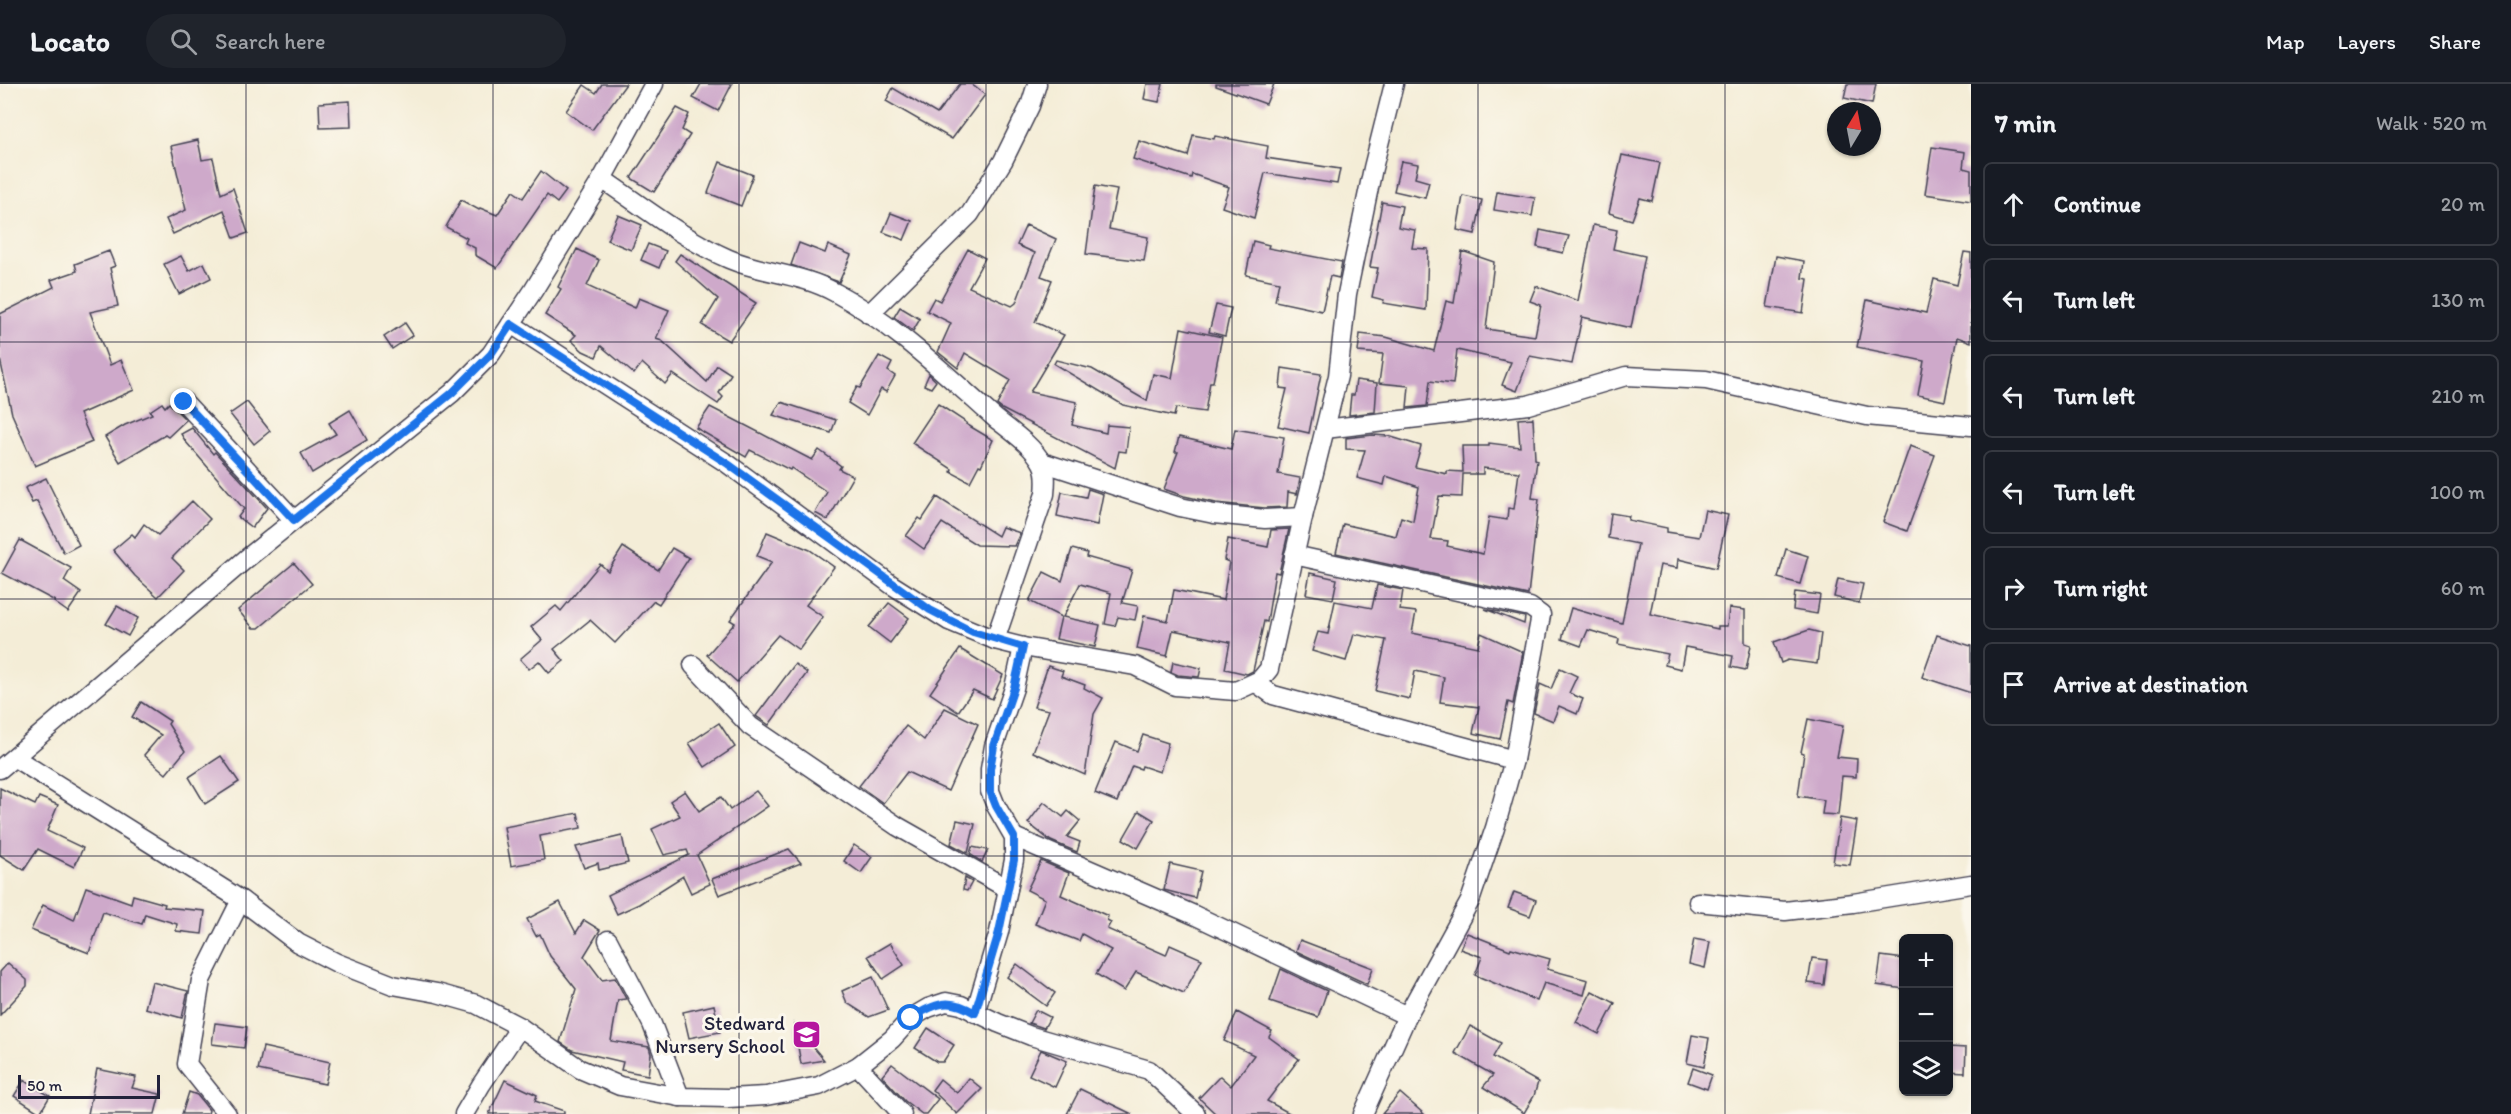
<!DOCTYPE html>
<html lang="en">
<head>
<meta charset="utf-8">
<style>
  :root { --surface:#171b24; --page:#20242c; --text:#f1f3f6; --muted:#9ea1a6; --line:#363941 }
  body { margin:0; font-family:Itim,sans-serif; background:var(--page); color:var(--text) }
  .controls { position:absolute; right:18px; bottom:18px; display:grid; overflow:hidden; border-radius:9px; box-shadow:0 2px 4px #0004 }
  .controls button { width:54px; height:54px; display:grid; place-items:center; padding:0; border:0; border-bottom:2px solid var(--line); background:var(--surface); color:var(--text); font:30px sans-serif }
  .compass { position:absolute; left:1827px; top:18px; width:54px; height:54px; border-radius:50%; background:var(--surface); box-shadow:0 2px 4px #0004; rotate:10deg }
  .scale { position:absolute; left:18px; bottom:15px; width:142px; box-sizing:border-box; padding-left:6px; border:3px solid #22223b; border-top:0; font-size:16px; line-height:21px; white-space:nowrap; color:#22223b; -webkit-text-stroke:4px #fbf7ec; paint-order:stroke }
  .stop { position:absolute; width:18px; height:18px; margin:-14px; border:4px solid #1a73e8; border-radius:50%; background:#fff }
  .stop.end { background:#1a73e8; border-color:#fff; box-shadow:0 2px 6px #0008 }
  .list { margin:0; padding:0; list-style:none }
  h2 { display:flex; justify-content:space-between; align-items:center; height:78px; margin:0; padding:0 24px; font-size:26px }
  h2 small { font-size:20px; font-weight:400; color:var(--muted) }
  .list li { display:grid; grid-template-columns:39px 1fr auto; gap:18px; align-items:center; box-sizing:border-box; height:84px; margin:0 12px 12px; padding:0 12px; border:2px solid var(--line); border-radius:9px }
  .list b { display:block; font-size:22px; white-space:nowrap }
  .list em { font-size:20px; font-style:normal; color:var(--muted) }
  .icon { flex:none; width:33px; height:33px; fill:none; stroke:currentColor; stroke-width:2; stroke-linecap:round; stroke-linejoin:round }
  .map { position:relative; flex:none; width:1971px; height:1030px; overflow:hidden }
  header { display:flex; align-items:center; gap:36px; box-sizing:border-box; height:84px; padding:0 30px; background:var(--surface); border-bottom:2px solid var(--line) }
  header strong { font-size:28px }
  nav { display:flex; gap:33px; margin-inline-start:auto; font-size:21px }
  .search { width:420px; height:54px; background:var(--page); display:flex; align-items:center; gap:15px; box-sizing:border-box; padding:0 21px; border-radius:33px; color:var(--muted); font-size:22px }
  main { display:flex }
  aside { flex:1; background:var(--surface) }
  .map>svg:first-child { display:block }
  .building { fill:#cea9ca; fill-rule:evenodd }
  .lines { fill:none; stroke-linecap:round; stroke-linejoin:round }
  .street-casing { stroke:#424052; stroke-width:21 }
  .street { stroke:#fff; stroke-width:18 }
  .route { stroke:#1a73e8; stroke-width:8 }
  .grid { fill:none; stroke:#22223b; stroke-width:1.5; stroke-opacity:0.55 }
  .labels { text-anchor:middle; stroke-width:6; stroke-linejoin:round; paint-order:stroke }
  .poi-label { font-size:20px; fill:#22223b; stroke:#fbf7ec; text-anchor:end }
</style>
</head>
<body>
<header>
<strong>Locato</strong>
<div class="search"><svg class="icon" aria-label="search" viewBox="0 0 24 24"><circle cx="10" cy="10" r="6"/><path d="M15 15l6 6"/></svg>Search here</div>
<nav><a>Map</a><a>Layers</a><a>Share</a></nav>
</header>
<main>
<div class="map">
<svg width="1971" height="1030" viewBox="0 0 1971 1030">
  <rect width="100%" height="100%" fill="#fbf7ec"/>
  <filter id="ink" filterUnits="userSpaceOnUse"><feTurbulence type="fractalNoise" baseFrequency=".0167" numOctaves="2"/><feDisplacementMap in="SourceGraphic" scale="12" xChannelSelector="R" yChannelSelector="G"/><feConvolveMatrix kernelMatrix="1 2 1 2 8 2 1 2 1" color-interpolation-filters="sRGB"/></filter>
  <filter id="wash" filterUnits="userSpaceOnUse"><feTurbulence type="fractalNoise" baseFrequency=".008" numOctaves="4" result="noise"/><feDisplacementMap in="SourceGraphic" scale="24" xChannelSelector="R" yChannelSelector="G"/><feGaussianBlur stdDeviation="1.35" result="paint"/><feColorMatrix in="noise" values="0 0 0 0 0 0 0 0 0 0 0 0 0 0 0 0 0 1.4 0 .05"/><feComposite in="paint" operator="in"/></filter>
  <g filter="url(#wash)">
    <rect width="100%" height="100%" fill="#f4edd7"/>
    <g id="blocks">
      <g class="building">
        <polygon points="602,0 626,0 592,46 566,27 584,1 596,9"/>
        <polygon points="701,0 732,0 718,27 693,14"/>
        <polygon points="960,0 971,0 985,11 952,55 886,17 893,4 937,30"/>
        <polygon points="1147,0 1163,0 1159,18 1144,15"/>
        <polygon points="1216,0 1274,0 1266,20 1216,2"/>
        <polygon points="1847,0 1876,0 1872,20 1844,14"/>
        <polygon points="350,17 351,43 320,44 319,19"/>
        <polygon points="677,24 689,30 682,46 690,51 654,108 631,94"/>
        <polygon points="1193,51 1214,55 1215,52 1268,62 1266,74 1340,85 1337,100 1265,89 1254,134 1222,123 1229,103 1192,90 1191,94 1133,75 1139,57 1188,72"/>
        <polygon points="198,56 202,76 213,74 221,110 233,104 248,149 234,154 224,126 173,150 166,135 186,126 171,62"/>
        <polygon points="1932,63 1965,68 1963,84 1971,86 1971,117 1925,110"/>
        <polygon points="1622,71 1660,79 1652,117 1640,114 1632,136 1609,129"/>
        <polygon points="1401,77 1418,80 1415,94 1429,98 1425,114 1394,107"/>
        <polygon points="720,78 753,91 741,122 708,109"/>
        <polygon points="541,87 566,107 557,119 547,111 497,184 475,171 475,164 465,159 467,154 446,143 461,116 479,126 480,124 497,131 513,107 523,114"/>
        <polygon points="1095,102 1117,106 1109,145 1148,153 1144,177 1086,170"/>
        <polygon points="1497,108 1535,114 1532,132 1494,126"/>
        <polygon points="1463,112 1482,116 1475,150 1457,146"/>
        <polygon points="1382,118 1402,122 1398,143 1415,146 1412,164 1428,165 1426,226 1383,219 1384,216 1372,213 1378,184 1370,183"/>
        <polygon points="891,129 912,137 904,156 883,148"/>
        <polygon points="618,131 642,141 631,166 607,156"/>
        <polygon points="1026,141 1056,155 1041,192 1052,196 1035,238 1064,251 1030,308 1077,318 1072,341 1106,349 1107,341 1129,343 1126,368 1119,367 1115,384 1002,325 997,321 1010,296 965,269 958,284 938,268 951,239 927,227 934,214 940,217 968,165 985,174 969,203 1012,222 1016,219 1035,169 1017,161"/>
        <polygon points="1593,141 1617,146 1613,165 1645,172 1631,244 1582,233 1572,280 1530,272 1517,307 1502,301 1511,278 1457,266 1453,300 1430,297 1427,322 1407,324 1409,302 1379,299 1383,270 1358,268 1360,250 1386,253 1434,267 1446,217 1454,219 1462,167 1494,178 1486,245 1535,252 1541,221 1530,217 1536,202 1578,217"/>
        <polygon points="1540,146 1569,152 1563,169 1537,163"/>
        <polygon points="1253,157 1269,161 1268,164 1342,178 1339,194 1330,192 1322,227 1275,217 1279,198 1246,191"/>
        <polygon points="799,159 825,169 828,161 851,171 839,198 791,181"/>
        <polygon points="648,160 666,167 659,184 641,176"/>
        <polygon points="577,165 599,176 587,202 635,224 639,214 669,226 656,255 662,257 707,298 717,281 731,290 719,309 723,313 718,320 673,290 665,300 642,279 634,290 601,262 596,273 583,267 571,256 576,251 545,231 561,205 558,203"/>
        <polygon points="109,167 115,182 110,184 118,222 90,228 110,281 121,276 134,306 80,330 92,358 35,382 12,330 0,275 0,230 54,203 51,196 77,187 75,180"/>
        <polygon points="1964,168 1971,169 1971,258 1957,253 1945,317 1918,311 1924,277 1857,263 1867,216 1926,229 1934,195 1957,201"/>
        <polygon points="680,170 756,219 729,257 702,241 718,215 675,177"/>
        <polygon points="181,172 189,187 204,179 211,194 179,210 164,180"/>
        <polygon points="1776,172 1804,177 1802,194 1808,195 1803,229 1767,223"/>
        <polygon points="1216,221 1231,224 1225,252 1209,248"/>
        <polygon points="900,223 920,235 913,247 894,233"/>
        <polygon points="405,239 413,251 392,265 384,253"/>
        <polygon points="1181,244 1222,253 1213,298 1210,298 1205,328 1176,324 1174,332 1123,321 1054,280 1056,276 1092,285 1147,317 1153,290 1172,294"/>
        <polygon points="879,272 892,279 888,287 895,292 886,308 881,305 867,331 848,319 857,303 860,304"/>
        <polygon points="1282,284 1321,290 1309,349 1278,342 1287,305 1280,304"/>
        <polygon points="929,290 936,297 931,304 924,301"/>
        <polygon points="1356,296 1377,299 1375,328 1349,331 1351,311 1354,311"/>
        <polygon points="247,318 270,347 254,360 230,330"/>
        <polygon points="781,318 836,336 831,349 773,331"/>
        <polygon points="162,319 165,323 169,319 186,336 168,353 165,351 120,378 105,353 125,341 152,330 150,327"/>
        <polygon points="938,320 967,339 966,340 993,356 981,382 979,381 970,398 951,388 952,385 912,359"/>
        <polygon points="710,323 812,376 819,366 841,382 839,385 853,392 828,436 815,429 827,408 791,384 790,386 750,366 746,373 696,344"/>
        <polygon points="350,326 367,356 312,389 301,369 336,350 329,339"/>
        <path d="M1533,334L1535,375L1537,376L1532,414L1539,415L1528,511L1336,469L1343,440L1396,452L1401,433L1413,437L1419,403L1386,392L1384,401L1357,394L1365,366L1346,365V354L1373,351L1388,352L1421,362L1415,383L1447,390V387L1463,388L1462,362H1489V359L1520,363L1518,335ZM1483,384L1519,388L1514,425L1508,424L1507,436L1489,433L1483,470L1447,462L1448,457L1431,455L1439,412L1462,413L1463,390H1483Z"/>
        <polygon points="192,344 213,370 215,368 267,424 252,444 238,433 244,425 186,358 181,350"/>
        <polygon points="1235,345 1284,353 1278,390 1300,394 1297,410 1288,408 1287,423 1265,424 1216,419 1184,412 1164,405 1178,368 1175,368 1179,353 1231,365"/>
        <polygon points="1910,362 1935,371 1907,447 1883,438"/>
        <polygon points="46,394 79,461 64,469 37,417 32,419 25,404"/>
        <polygon points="1088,405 1103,410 1097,441 1057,432 1062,408 1086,413"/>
        <polygon points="937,413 998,452 1002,443 1020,449 1014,462 977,461 942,439 924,465 906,452 919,434 922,436"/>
        <polygon points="192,417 210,435 172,474 184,486 158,513 135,492 113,466 132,450 135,453 144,440 158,451"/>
        <polygon points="1705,426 1728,431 1716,484 1678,475 1677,484 1660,481 1650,530 1718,545 1718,542 1727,542 1729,524 1745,526 1745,559 1751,561 1746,586 1731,583 1733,572 1685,563 1681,585 1665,581 1668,570 1618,560 1619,555 1588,546 1581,562 1562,555 1571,524 1622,539 1638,460 1608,454 1611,429 1629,432 1628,436 1667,444 1667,448 1699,453"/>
        <polygon points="1289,445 1279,489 1275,488 1267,538 1264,537 1253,587 1247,590 1225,585 1230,558 1173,546 1167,572 1137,565 1144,532 1168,537 1174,506 1223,516 1229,478 1224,476 1228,455 1268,463 1271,446"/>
        <polygon points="767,448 810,466 834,483 806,521 823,533 799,566 778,551 737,598 707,571 735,539 730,536 772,478 757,472"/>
        <polygon points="20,456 71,484 64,497 81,509 68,528 54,518 55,517 2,489"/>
        <polygon points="623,463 658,486 672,464 689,474 659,520 654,517 615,559 590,536 554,565 564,577 549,589 539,577 529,585 520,575 542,556 531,543 556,522 561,527 600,480 608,487"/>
        <polygon points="1072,465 1087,469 1086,473 1132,486 1122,519 1138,522 1135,536 1118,533 1115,542 1105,540 1111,509 1080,500 1063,533 1100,541 1095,563 1056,555 1061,533 1029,517 1044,488 1062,497"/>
        <polygon points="1786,465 1808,472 1800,500 1778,494"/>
        <polygon points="294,479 312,500 259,544 253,544 238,526"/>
        <polygon points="1310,489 1337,495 1333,515 1306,510"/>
        <polygon points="1838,495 1863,500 1859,519 1834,513"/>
        <polygon points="1377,501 1403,506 1400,526 1416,528 1412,549 1478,563 1481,549 1523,568 1513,620 1508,618 1500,655 1473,649 1479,623 1440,618 1444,593 1415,587 1410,615 1375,607 1386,556 1354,550 1346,577 1312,567 1318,548 1328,550 1335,517 1372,524"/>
        <polygon points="1795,508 1820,511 1817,530 1793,526"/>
        <polygon points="889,519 909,534 890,559 869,543"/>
        <polygon points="117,522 138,534 128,552 106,540"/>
        <polygon points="1485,525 1525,533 1524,540"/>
        <polygon points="1809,546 1821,549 1817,580 1788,576 1781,579 1774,558"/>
        <polygon points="1937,551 1971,562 1971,609 1922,593"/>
        <polygon points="960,565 1003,591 992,615 973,606 958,628 930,609"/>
        <polygon points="1173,578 1201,584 1199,593 1178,591 1171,588"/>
        <polygon points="795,580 807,589 769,641 756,632"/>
        <polygon points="1048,582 1063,587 1061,592 1085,601 1084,604 1103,614 1094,630 1085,691 1033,668 1049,626 1034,623"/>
        <polygon points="1560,584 1577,592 1569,609 1583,615 1577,630 1559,622 1553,637 1534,629 1540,600 1551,605"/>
        <polygon points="141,618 170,637 168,640 185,667 166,690 144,671 161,651 132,633"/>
        <polygon points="945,624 978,640 948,707 907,688 883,719 859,702 906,642 924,656"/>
        <polygon points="1808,635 1843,642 1837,673 1857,675 1856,693 1842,692 1838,731 1822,730 1824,716 1798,712 1804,669 1801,668"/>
        <polygon points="719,639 735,663 705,683 689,659"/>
        <polygon points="1143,651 1168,659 1160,688 1142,682 1141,685 1132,682 1117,718 1095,709 1116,658 1137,667"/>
        <polygon points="221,672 239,698 205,720 189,693"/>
        <polygon points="0,704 35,721 39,713 58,721 47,747 83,764 74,783 38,765 24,786 0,771"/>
        <polygon points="685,707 699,727 721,713 730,726 756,707 768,722 697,771 710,800 691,809 683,792 639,820 617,830 608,811 689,771 687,766 664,771 652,745 680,732 670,717"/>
        <polygon points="1044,718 1063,733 1068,727 1080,737 1067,753 1080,758 1077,768 1051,757 1028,739"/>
        <polygon points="1139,727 1154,736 1138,764 1123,755"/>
        <polygon points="578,729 581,744 540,752 544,776 511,782 504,743"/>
        <polygon points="1840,734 1857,737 1850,781 1833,779"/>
        <polygon points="957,736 975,740 968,769 951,760"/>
        <polygon points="622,752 628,779 599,786 598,779 584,784 576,763"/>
        <polygon points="854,761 872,773 861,789 844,777"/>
        <polygon points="972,763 988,766 982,778 970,770"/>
        <polygon points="789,765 801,779 719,811 712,795"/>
        <polygon points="1041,777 1069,789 1061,811 1108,832 1107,836 1111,838 1107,845 1166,871 1170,861 1202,875 1184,909 1136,888 1124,907 1096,890 1111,866 1082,850 1079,857 1035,840 1045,815 1027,806"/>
        <polygon points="1170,780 1201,787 1195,814 1164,806"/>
        <polygon points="965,794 972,798 967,807 963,806"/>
        <polygon points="86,803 131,819 133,811 165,820 164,823 205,827 202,850 176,847 177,840 145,830 142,840 103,828 89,869 31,846 43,821 74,836"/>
        <polygon points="1514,808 1536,816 1530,832 1508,824"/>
        <polygon points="560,818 576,849 584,836 600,846 584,872 602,896 615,894 626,915 618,916 611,957 649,963 651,970 648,991 621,986 623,978 572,966 560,958 576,905 550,872 540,850 536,852 527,835"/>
        <polygon points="1467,849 1510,866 1511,864 1550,875 1547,885 1588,896 1584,911 1544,899 1537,917 1475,891 1482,873 1460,865"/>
        <polygon points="1694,855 1710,858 1705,884 1689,880"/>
        <polygon points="1300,856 1373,884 1367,900 1296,867"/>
        <polygon points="890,859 904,881 883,895 868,872"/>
        <polygon points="1881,872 1904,875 1904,905 1877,901"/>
        <polygon points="1812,874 1827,876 1824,901 1808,899"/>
        <polygon points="8,879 27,896 27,902 0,931 0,888"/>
        <polygon points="1017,880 1055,909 1046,922 1007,893"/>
        <polygon points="1281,885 1327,907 1318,933 1270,917"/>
        <polygon points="873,893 888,926 869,933 847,919 842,907"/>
        <polygon points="152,898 188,907 182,934 145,924"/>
        <polygon points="1592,907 1615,919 1599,950 1576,938"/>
        <polygon points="714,921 720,948 689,954 683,928"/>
        <polygon points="1036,926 1050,933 1044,944 1029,939"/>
        <polygon points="1237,928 1272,947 1269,953 1299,975 1267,1017 1291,1030 1216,1030 1199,1014 1220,992 1231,1002 1254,971 1224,957"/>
        <polygon points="215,939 247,943 244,964 212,960"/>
        <polygon points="794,940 824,976 801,980"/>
        <polygon points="1470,942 1501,959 1493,973 1538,998 1534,1012 1524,1029 1483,1003 1493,991 1455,969"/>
        <polygon points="928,944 954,961 943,978 937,978 915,964"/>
        <polygon points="1692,951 1709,954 1704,983 1687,979"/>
        <polygon points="263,963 330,978 325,1000 258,986"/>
        <polygon points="1948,963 1966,964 1965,989 1948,988"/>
        <polygon points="1041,966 1067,977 1055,1003 1029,991"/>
        <polygon points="892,980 938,1015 926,1030 922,1030 905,1017 882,992"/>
        <polygon points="1693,984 1712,991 1707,1005 1688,998"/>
        <polygon points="97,985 136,993 132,1004 160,1010 155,1030 88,1030"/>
        <polygon points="969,994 982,1005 957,1030 932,1006 940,995 957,1009"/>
        <polygon points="24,996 50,1012 40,1029 14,1012"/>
        <polygon points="505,996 537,1011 535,1017 564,1027 564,1030 489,1030"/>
        <polygon points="1080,1005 1132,1030 1067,1030"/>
        <polygon points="189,1008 197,1011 209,1026 208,1030 182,1030"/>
        <polygon points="1400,1009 1424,1030 1382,1030"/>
      </g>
    </g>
  </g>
  <g filter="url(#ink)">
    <use href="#blocks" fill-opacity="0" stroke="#424052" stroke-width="1.5"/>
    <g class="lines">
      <defs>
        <g id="street">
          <path d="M602,95C641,121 686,157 729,175C764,190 801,189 836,209C896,241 946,291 996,335C1011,347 1033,362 1042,379C1047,388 1046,400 1045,410L995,556"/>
          <polyline points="869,230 970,130 1003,77 1030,22 1037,0"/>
          <polyline points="511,240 728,380 892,501 949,537 995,556 1023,563 1135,582 1175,602 1236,607 1260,596 1269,585 1303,433 1338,292 1347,210 1373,84 1394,0"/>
          <polyline points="184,318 294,436"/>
          <polyline points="1325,345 1528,321 1626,292 1706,296 1867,332 1971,342"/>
          <polyline points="1042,378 1180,423 1214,430 1265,435 1303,433"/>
          <polyline points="1294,471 1530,523 1541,531 1514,676 1495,744 1470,817 1407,932 1363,1030"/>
          <polyline points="693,581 750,642 897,742 1008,805"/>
          <polyline points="1260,596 1259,601 1273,611 1514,676"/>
          <polyline points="15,674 241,816 298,859 337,879 393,901 437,909 476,920 520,943 580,985 620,1002 680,1013 728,1014 766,1012 819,1002 858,982 892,955 911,934 928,924 946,918 961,921 998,939 1031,952 1149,986 1196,1030"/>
          <polyline points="0,685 246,475 452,309 491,270 533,207 602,95 654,0"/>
          <polyline points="1014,753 1194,831 1407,932"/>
          <polyline points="1698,818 1785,827 1853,819 1971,800"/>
          <polyline points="608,856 652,940 680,1013"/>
          <polyline points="975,929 999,848 1014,776 1014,753 996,722 990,707 990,685 994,662 1014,604 1023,563"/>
          <polyline points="858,982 902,1030"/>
          <polyline points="227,1030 187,980 201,896 241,816"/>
          <polyline points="464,1030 481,1001 520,943"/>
        </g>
      </defs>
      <use href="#street" class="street-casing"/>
      <use href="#street" class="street"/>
    </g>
  </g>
  <g class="lines" filter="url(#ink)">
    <path class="route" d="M184,318L294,436L452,309L491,270L511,240L728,380L930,526L973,548L1023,563L1014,604L994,662L990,685V707L996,722L1014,753V776L999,848L975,929C949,913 937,919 911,934"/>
  </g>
  <path class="grid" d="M246,0V1030M493,0V1030M739,0V1030M986,0V1030M1232,0V1030M1478,0V1030M1725,0V1030M0,258H1971M0,515H1971M0,772H1971"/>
  <defs>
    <symbol id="school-square" viewBox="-11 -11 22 22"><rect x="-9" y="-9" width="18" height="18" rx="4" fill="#b5179e" stroke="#fbf7ec"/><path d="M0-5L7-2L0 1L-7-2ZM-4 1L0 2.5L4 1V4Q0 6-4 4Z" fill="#fff"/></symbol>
  </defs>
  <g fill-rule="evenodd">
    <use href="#school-square" x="790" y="934" width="33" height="33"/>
  </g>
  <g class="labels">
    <g class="poi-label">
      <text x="785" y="946">Stedward<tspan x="785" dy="23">Nursery School</tspan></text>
    </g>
  </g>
</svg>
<div class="controls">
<button>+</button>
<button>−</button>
<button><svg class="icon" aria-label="layers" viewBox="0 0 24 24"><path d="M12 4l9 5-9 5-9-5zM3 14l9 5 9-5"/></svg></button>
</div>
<svg class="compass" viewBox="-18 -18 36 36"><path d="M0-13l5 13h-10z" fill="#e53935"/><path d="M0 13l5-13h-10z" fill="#9ea1a6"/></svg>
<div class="scale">50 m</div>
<div class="stop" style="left:911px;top:934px"></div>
<div class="stop end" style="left:184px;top:318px"></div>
</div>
<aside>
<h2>7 min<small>Walk · 520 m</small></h2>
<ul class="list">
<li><svg class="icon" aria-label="ahead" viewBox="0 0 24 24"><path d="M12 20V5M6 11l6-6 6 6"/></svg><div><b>Continue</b></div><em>20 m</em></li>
<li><svg class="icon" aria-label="left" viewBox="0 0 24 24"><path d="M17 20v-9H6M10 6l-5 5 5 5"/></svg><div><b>Turn left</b></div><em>130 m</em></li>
<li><svg class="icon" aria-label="left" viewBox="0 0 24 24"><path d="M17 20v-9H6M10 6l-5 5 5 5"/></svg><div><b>Turn left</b></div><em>210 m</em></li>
<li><svg class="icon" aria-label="left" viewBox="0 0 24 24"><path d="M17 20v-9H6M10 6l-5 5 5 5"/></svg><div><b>Turn left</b></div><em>100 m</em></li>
<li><svg class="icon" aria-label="right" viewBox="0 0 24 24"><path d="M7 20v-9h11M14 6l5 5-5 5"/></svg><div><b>Turn right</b></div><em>60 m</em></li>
<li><svg class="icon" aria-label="arrive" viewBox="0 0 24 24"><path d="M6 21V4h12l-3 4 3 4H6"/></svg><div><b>Arrive at destination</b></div></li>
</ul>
</aside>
</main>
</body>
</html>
